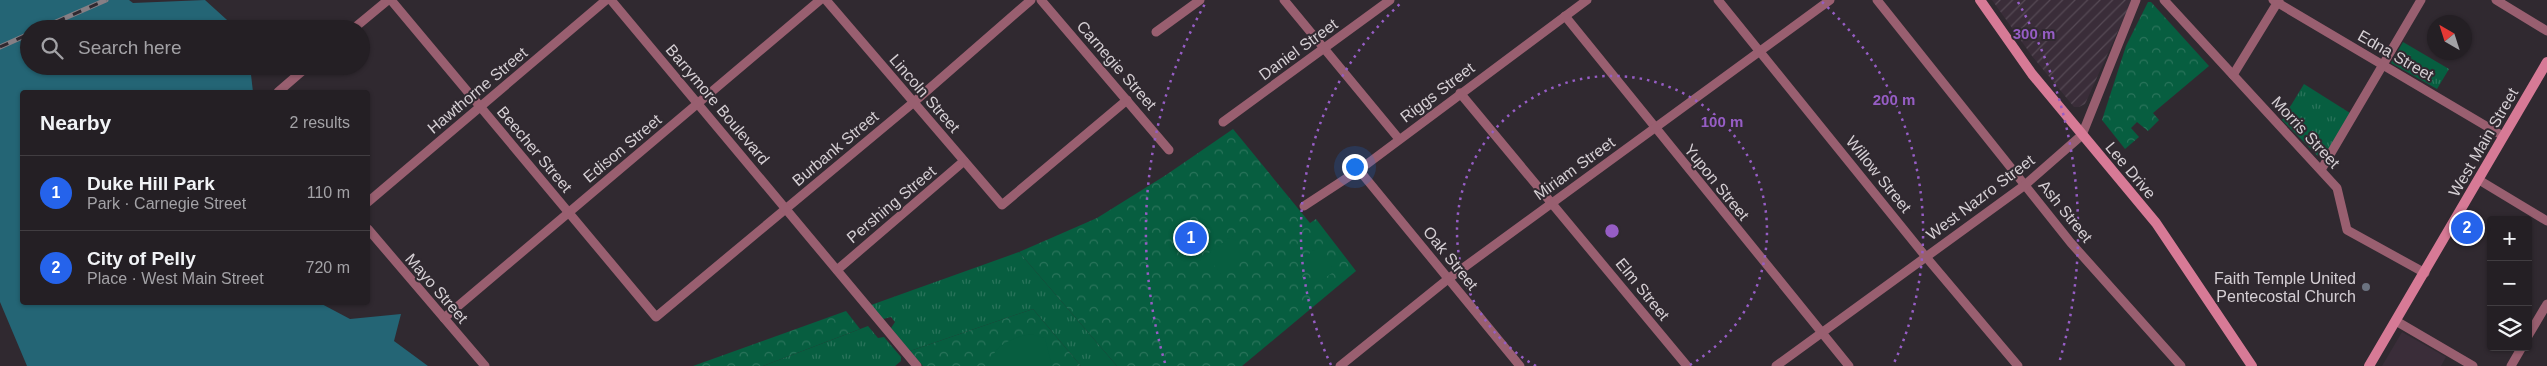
<!DOCTYPE html>
<html lang="en">
<head>
<meta charset="utf-8">
<style>
  :root { --surface:#241f24; --page:#302c31; --text:#f1f3f6; --muted:#a3a2a6; --line:#413d41; --accent:#2563eb }
  body { margin:0; font-family:Arial,sans-serif; background:var(--page); color:var(--text) }
  .controls { position:absolute; right:15px; bottom:15px; display:grid; overflow:hidden; border-radius:5px; box-shadow:0 1px 4px #0004 }
  .controls button { width:45px; height:45px; display:grid; place-items:center; padding:0; border:0; border-bottom:1px solid var(--line); background:var(--surface); color:var(--text); font:25px sans-serif }
  .compass { position:absolute; left:2427px; top:15px; width:45px; height:45px; border-radius:50%; background:var(--surface); box-shadow:0 1px 4px #0004; rotate:321deg }
  .you { position:absolute; left:1354px; top:166px; width:18px; height:18px; margin:-12px; border:4px solid #fff; border-radius:50%; background:#1a73e8; box-shadow:0 0 0 8px #1a73e833 }
  .badge { display:grid; place-items:center; width:32px; height:32px; border-radius:50%; background:var(--accent); color:#fff; font-size:16px; font-weight:700 }
  .pin { position:absolute; translate:-50% -50%; border:2px solid #fff; box-shadow:0 1px 5px #0006 }
  .list { margin:0; padding:0; list-style:none }
  h2 { display:flex; justify-content:space-between; align-items:center; height:65px; margin:0; padding:0 20px; font-size:21px }
  h2 small { font-size:16px; font-weight:400; color:var(--muted) }
  .list li { display:grid; grid-template-columns:32px 1fr auto; gap:15px; align-items:center; box-sizing:border-box; height:75px; padding:0 20px; border-top:1px solid var(--line) }
  .list b { display:block; font-size:19px; white-space:nowrap }
  .list p { margin:0; font-size:16px; white-space:nowrap; color:var(--muted) }
  .list em { font-size:16px; font-style:normal; color:var(--muted) }
  .icon { flex:none; width:28px; height:28px; fill:none; stroke:currentColor; stroke-width:2; stroke-linecap:round; stroke-linejoin:round }
  .map { position:relative; flex:none; width:2547px; height:366px; overflow:hidden }
  .search { position:absolute; background:var(--surface); box-shadow:0 1px 4px #0004; left:20px; top:20px; width:350px; height:55px; display:flex; align-items:center; gap:12px; box-sizing:border-box; padding:0 18px; border-radius:28px; color:var(--muted); font-size:19px }
  .panel { position:absolute; background:var(--surface); box-shadow:0 1px 4px #0004; left:20px; top:90px; width:350px; height:215px; border-radius:5px }
  .map>svg:first-child { display:block }
  .built { fill:#3a2d39 }
  .industrial { fill:url(#industrial-furrows) }
  .grass { fill:url(#grass-tufts) }
  .forest { fill:url(#forest-crowns) }
  .garden { fill:#075e40 }
  .water { fill:#246575 }
  .lines { fill:none; stroke-linecap:round; stroke-linejoin:round }
  .street { stroke:#995f70; stroke-width:9 }
  .secondary { stroke:#d77a96; stroke-width:10 }
  .rail-casing { stroke:#857f85; stroke-width:5 }
  .rail { stroke:#302930; stroke-width:3; stroke-dasharray:9; stroke-linecap:butt }
  .ring { fill:none; stroke:#965dc5; stroke-width:2.5; stroke-dasharray:2.5 5 }
  .worship-dot { fill:#6b7280; stroke:#302930; stroke-width:2 }
  .labels { text-anchor:middle; stroke-width:4; stroke-linejoin:round; paint-order:stroke }
  .street-label { font-size:16px; fill:#d5cfd4; stroke:#302930 }
  .poi-label { font-size:16px; fill:#d5cfd4; stroke:#302930; text-anchor:end }
  .centre { fill:#965dc5; stroke:#302930; stroke-width:2.5 }
  .ring-label { font-size:15px; text-anchor:middle; font-weight:bold; fill:#965dc5; stroke:#302930; stroke-width:4; stroke-linejoin:round; paint-order:stroke }
</style>
</head>
<body>
<div class="map">
<svg width="2547" height="366" viewBox="0 0 2547 366">
  <defs>
    <pattern id="industrial-furrows" width="10" height="10" patternUnits="userSpaceOnUse" patternTransform="scale(1.25)"><rect width="10" height="10" fill="#3a2d39"/><path d="M-1 1l2-2M0 10L10 0M9 11l2-2" fill="none" stroke="#564a55"/></pattern>
    <pattern id="grass-tufts" width="24" height="20" patternUnits="userSpaceOnUse" patternTransform="scale(1.25)"><rect width="24" height="20" fill="#075e40"/><path d="M3 7l-1-3M5 7V3M7 7l1-3M15 17l-1-3M17 17v-4M19 17l1-3" fill="none" stroke="#2a745b"/></pattern>
    <pattern id="forest-crowns" width="20" height="18" patternUnits="userSpaceOnUse" patternTransform="scale(1.25)"><rect width="20" height="18" fill="#075e40"/><path d="M2 6a3 3 0 1 1 6 0M12 15a3 3 0 1 1 6 0" fill="none" stroke="#2a745b"/></pattern>
  </defs>
  <rect width="100%" height="100%" fill="#302930"/>
  <polygon class="built" points="2402,332 2446,357 2441,366 2382,366"/>
  <polygon class="industrial" points="1992,0 2132,0 2085,104 2079,107 2074,107 2032,56"/>
  <g class="grass">
    <polygon points="2403,42 2449,69 2437,89 2391,63"/>
    <polygon points="2304,84 2350,113 2325,155 2318,156 2282,120"/>
    <polygon points="1019,252 1117,366 1081,366 1033,309 910,351 891,328 895,322 891,317 883,319 871,305"/>
    <polygon points="868,326 878,338 884,337 901,357 901,361 895,366 763,366"/>
  </g>
  <g class="forest">
    <polygon points="2148,2 2151,2 2209,66 2153,113 2159,120 2148,131 2137,122 2131,128 2139,137 2125,149 2102,120 2126,46"/>
    <polygon points="1233,129 1310,223 1316,219 1356,271 1242,366 1117,366 1019,252 1097,218 1166,175"/>
    <polygon points="1033,309 1081,366 923,366 910,351"/>
    <polygon points="846,311 860,329 763,366 693,366"/>
  </g>
  <g class="garden">
    <polygon points="1232,236 1246,254 1221,274 1206,255"/>
    <polygon points="1317,248 1335,271 1319,282 1302,259"/>
    <path d="M1030,334L1045,338L1052,366H987C996,345 1008,339 1030,334Z"/>
  </g>
  <polygon class="water" points="0,0 129,0 133,3 205,0 237,29 29,29 29,66 250,66 253,92 22,92 22,302 318,302 350,319 401,314 394,341 428,366 27,366 0,302"/>
  <g class="lines">
    <g class="street">
      <polyline points="391,0 656,317 914,102 1031,0"/>
      <polyline points="611,0 917,366"/>
      <polyline points="826,0 1002,205 1127,100"/>
      <polyline points="1041,0 1169,150"/>
      <polyline points="1284,0 1399,139"/>
      <polyline points="1718,0 1926,257 2018,366"/>
      <polyline points="1877,0 2071,243 2181,366"/>
      <polyline points="2164,0 2337,188 2347,230 2425,273"/>
      <polyline points="2273,0 2503,136"/>
      <polyline points="2496,0 2547,31"/>
      <polyline points="1565,16 1849,366"/>
      <polyline points="353,29 388,0"/>
      <polyline points="1156,32 1200,0"/>
      <polyline points="2233,75 2279,0"/>
      <polyline points="278,92 308,66"/>
      <polyline points="1460,93 1687,366"/>
      <polyline points="1223,122 1390,0"/>
      <polyline points="1359,170 1520,366"/>
      <polyline points="2321,170 2421,0"/>
      <polyline points="2479,180 2547,221"/>
      <polyline points="368,202 606,0"/>
      <polyline points="1304,206 1359,170 1587,0"/>
      <polyline points="368,229 485,366"/>
      <polyline points="837,270 964,161"/>
      <polyline points="444,318 820,0"/>
      <polyline points="2396,321 2473,366"/>
      <polyline points="2528,336 2547,304"/>
      <polyline points="1340,366 1448,279 1830,0"/>
      <polyline points="1776,366 2025,185 2082,135 2136,0"/>
      <polyline points="2511,366 2522,347"/>
    </g>
    <g class="secondary">
      <polyline points="1980,0 2032,74 2156,223 2252,366"/>
      <polyline points="2369,366 2547,62"/>
    </g>
    <defs>
      <g id="rail">
        <polyline points="40,29 106,0"/>
        <polyline points="0,47 29,34"/>
      </g>
    </defs>
    <use href="#rail" class="rail-casing"/>
    <use href="#rail" class="rail"/>
  </g>
  <g class="ring">
    <path d="M1536 366A155 155 0 1 1 1688 366"/>
    <path d="M1331 365A311 311 0 0 1 1402 2M1822 2A311 311 0 0 1 1893 365"/>
    <path d="M1165 363A466 466 0 0 1 1206 2M2018 2A466 466 0 0 1 2059 363"/>
  </g>
  <circle class="worship-dot" cx="2366" cy="287" r="5"/>
  <g class="labels">
    <g class="street-label">
      <text transform="translate(1298 49) rotate(-36)" y="6">Daniel Street</text>
      <text transform="translate(2396 55) rotate(30)" y="6">Edna Street</text>
      <text transform="translate(1117 65) rotate(49)" y="6">Carnegie Street</text>
      <text transform="translate(477 90) rotate(-40)" y="6">Hawthorne Street</text>
      <text transform="translate(1437 92) rotate(-37)" y="6">Riggs Street</text>
      <text transform="translate(925 93) rotate(49)" y="6">Lincoln Street</text>
      <text transform="translate(718 104) rotate(50)" y="6">Barrymore Boulevard</text>
      <text transform="translate(2306 132) rotate(47)" y="6">Morris Street</text>
      <text transform="translate(2483 142) rotate(-60)" y="6">West Main Street</text>
      <text transform="translate(622 148) rotate(-40)" y="6">Edison Street</text>
      <text transform="translate(835 148) rotate(-40)" y="6">Burbank Street</text>
      <text transform="translate(535 149) rotate(50)" y="6">Beecher Street</text>
      <text transform="translate(1574 168) rotate(-36)" y="6">Miriam Street</text>
      <text transform="translate(2131 170) rotate(50)" y="6">Lee Drive</text>
      <text transform="translate(1879 174) rotate(51)" y="6">Willow Street</text>
      <text transform="translate(1717 182) rotate(51)" y="6">Yupon Street</text>
      <text transform="translate(1980 197) rotate(-37)" y="6">West Nazro Street</text>
      <text transform="translate(891 204) rotate(-40)" y="6">Pershing Street</text>
      <text transform="translate(2066 211) rotate(51)" y="6">Ash Street</text>
      <text transform="translate(1451 258) rotate(51)" y="6">Oak Street</text>
      <text transform="translate(437 288) rotate(49)" y="6">Mayo Street</text>
      <text transform="translate(1643 289) rotate(51)" y="6">Elm Street</text>
    </g>
    <g class="poi-label">
      <text x="2356" y="284">Faith Temple United<tspan x="2356" dy="18">Pentecostal Church</tspan></text>
    </g>
  </g>
  <circle cx="1612" cy="231" r="8" class="centre"/>
  <g class="ring-label">
    <text x="2034" y="39">300 m</text>
    <text x="1894" y="105">200 m</text>
    <text x="1722" y="127">100 m</text>
  </g>
</svg>
<div class="controls">
<button>+</button>
<button>−</button>
<button><svg class="icon" aria-label="layers" viewBox="0 0 24 24"><path d="M12 4l9 5-9 5-9-5zM3 14l9 5 9-5"/></svg></button>
</div>
<svg class="compass" viewBox="-18 -18 36 36"><path d="M0-13l5 13h-10z" fill="#e53935"/><path d="M0 13l5-13h-10z" fill="#a3a2a6"/></svg>
<div class="you"></div>
<div class="pin badge" style="left:1191px;top:238px">1</div>
<div class="pin badge" style="left:2467px;top:228px">2</div>
<div class="search"><svg class="icon" aria-label="search" viewBox="0 0 24 24"><circle cx="10" cy="10" r="6"/><path d="M15 15l6 6"/></svg>Search here</div>
<section class="panel">
<h2>Nearby<small>2 results</small></h2>
<ul class="list">
<li><span class="badge">1</span><div><b>Duke Hill Park</b><p>Park · Carnegie Street</p></div><em>110 m</em></li>
<li><span class="badge">2</span><div><b>City of Pelly</b><p>Place · West Main Street</p></div><em>720 m</em></li>
</ul>
</section>
</div>
</body>
</html>
